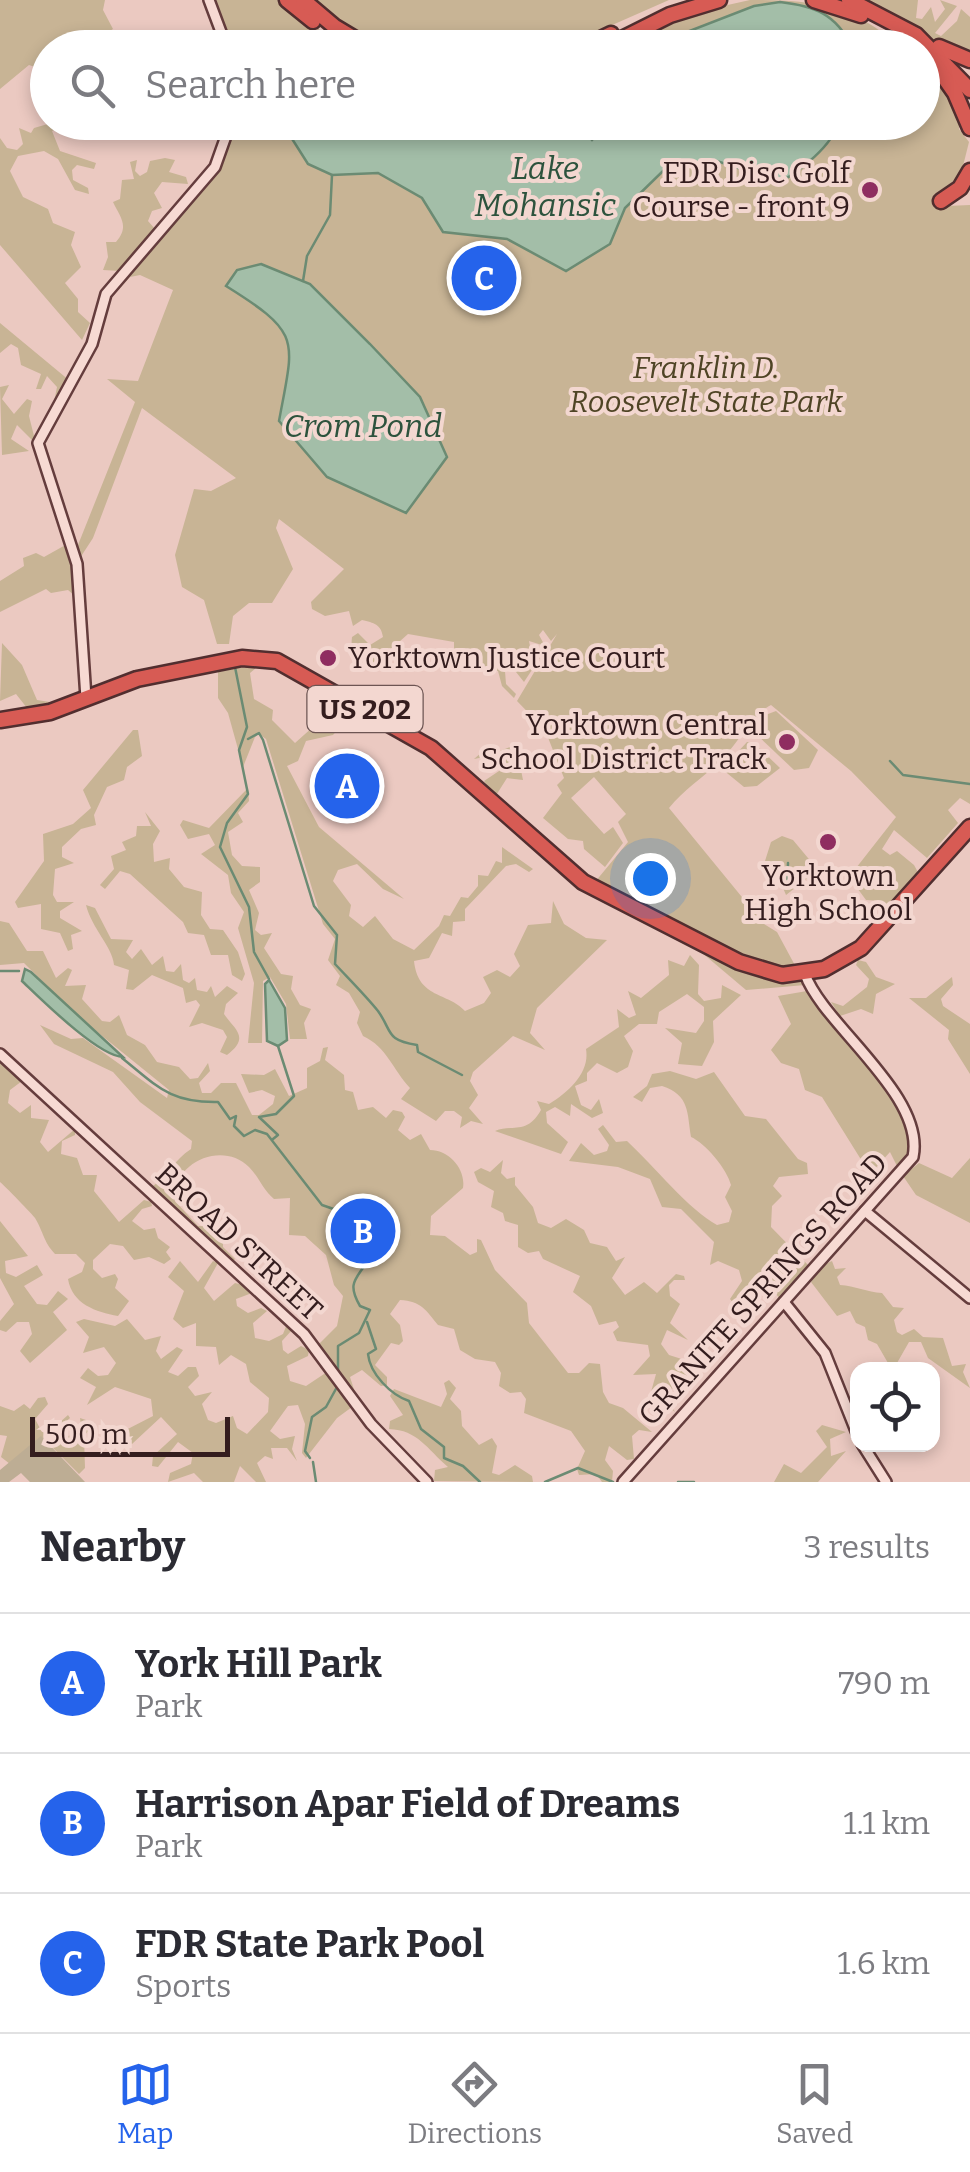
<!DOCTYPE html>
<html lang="en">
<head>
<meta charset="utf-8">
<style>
  :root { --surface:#fff; --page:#f2f2f3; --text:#2b2b33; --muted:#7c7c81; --line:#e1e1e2; --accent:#2563eb }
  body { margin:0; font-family:Bitter,serif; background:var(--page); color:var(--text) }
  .controls { position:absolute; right:30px; bottom:30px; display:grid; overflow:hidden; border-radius:20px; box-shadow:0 5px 15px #0003 }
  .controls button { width:90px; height:90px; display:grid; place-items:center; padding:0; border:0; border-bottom:2px solid var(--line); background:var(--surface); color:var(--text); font:50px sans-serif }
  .scale { position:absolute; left:30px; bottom:25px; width:200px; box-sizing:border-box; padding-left:10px; border:5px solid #341d1e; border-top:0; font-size:28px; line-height:35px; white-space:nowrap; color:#341d1e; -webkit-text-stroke:8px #f3d7d0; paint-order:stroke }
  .you { position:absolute; left:650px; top:878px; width:35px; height:35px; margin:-25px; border:8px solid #fff; border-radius:50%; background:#1a73e8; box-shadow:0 0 0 15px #1a73e833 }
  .badge { display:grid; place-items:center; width:65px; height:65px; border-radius:50%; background:var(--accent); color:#fff; font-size:32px; font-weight:700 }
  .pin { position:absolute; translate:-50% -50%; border:5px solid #fff; box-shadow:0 2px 10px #0006 }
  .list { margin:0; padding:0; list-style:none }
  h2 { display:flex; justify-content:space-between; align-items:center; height:130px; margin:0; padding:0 40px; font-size:42px }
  h2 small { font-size:32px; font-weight:400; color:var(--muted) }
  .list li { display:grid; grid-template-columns:65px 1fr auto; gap:30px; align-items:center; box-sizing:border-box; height:140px; padding:0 40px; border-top:2px solid var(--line) }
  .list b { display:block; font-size:38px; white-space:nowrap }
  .list p { margin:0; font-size:32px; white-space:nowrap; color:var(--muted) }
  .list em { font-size:32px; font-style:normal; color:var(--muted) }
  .icon { flex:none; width:55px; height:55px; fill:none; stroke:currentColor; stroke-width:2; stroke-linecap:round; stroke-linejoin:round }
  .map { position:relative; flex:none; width:970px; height:1482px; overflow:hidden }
  .search { position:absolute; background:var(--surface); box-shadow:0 5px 15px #0003; left:30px; right:30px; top:30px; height:110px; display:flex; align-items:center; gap:25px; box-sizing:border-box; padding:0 35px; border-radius:55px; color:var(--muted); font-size:38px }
  .sheet { height:550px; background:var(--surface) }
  nav { display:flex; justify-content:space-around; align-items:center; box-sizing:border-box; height:140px; border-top:2px solid var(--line); background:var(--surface); font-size:28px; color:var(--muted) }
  nav a { display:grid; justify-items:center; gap:5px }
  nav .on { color:var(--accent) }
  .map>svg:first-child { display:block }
  .green { fill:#c8b495 }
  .cemetery { fill:#bdad94 }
  .water { fill:#a3bea8; stroke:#6b8b73; stroke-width:2.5 }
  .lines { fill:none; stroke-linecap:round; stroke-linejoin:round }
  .stream { stroke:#6b8b73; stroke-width:2.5 }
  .secondary-casing { stroke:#653d3d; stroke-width:14 }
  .highway-casing { stroke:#512e2f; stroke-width:19 }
  .secondary { stroke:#f7dad3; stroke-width:9 }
  .highway { stroke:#d75b54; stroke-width:14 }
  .poi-dot { fill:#8f2d60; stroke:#f3d7d0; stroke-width:4 }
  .labels { text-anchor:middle; stroke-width:8; stroke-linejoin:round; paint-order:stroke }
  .shield { fill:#f3d7d0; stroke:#6d5553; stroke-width:2.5 }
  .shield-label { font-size:28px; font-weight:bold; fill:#341d1e }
  .poi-label { font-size:30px; fill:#341d1e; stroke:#f3d7d0; text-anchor:end }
  .park-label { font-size:30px; font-style:italic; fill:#4f4425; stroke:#f3d7d0 }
  .street-label { font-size:30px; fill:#341d1e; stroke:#f3d7d0 }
  .water-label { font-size:32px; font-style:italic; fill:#2d533d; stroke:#f3d7d0 }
</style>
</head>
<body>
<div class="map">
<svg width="970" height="1482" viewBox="0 0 970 1482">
  <rect width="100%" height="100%" fill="#ebc9c1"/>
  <g class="green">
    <polygon points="0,0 105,0 103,10 113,29 94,41 80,33 57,47 48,48 38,68 29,65 0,89"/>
    <polygon points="214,0 283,0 341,47 231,47"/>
    <polygon points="311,0 669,0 560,48 382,47 354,33"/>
    <path d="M750,0C807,0 854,3 899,47L612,48L674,17Z"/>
    <polygon points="867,0 918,0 916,18 922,19 931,7 935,22 945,9 940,0 957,6 935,33 941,36 957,21 961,9 970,17 970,56 934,41"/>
    <path d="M923,72L950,91L962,111L959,129L969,142L961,174L942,191L947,206L970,205V804L960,798L948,810L958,823L927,858L894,830L882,849L890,855L897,851L914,865L920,876L888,913L881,901L866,900L849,877L896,817L851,771L771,705C753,714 740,740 724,757C706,776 685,788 669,808L764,924L777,932L798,971L765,969L595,882L628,842L618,822L626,814L594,777L571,798L604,834L613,827L623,843L605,867L584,849L583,841L568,839L543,818L562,793L557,785L564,778L545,730L517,701L557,634L551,641L543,630L539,635L545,646L529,641L531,651L545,650L524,682L512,667L505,671L506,684L516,694L514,698L502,686L498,671L473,668L479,659L467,652L454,659V642L408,634L372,666C355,662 350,655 352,637L358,633L370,645L383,637C381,624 374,623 362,620L353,626L349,611L325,616L312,609L311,602L344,569L279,519L276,528L293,569L272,603H249L233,616L229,644H217L204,600L182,587L175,555L194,489L211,491L236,478L142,408L93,538L78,561L76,550L135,402L107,379L138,381L173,290L140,275L130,277L110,299L106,296L220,162L234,123L922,122Z"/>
    <polygon points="55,122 69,123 52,131 60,151 96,163 94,169 77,165 72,170 73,180 88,188 89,194 75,190 58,159 44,151 18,156 10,171 23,197 48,209 53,223 75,232 71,245 81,267 65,283 78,299 78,312 90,323 82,340 0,245 0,138 7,148 17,150 23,144 19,128 31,133 34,128"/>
    <path d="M165,158L175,160L169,172L186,177L188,184L162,182L154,193L162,208L152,211L148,221L155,229L120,271L103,270L108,257L106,242H116C130,226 120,217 113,202L120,199L122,180L134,179L130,162L137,160L135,171L140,176L147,172L150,161Z"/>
    <polygon points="0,323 70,381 54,402 57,387 47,376 41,389 36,389 41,374 21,365 18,348 11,344 0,353"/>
    <polygon points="9,385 2,399 14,414 27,399 32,401 29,416 36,444 17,425 11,439 29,451 2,455 0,387"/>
    <polygon points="69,543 75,596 68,590 51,593 46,589 0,612 0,581 24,566 23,558 36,553 44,557"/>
    <polygon points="2,643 22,665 37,700 56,703 31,713 16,694 0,701"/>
    <path d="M262,663L250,673L254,699L273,710L272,720L295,743L323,718L340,727L333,735L306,741L298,761L287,766L319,827L404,899L383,889L357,864L338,870L333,881L351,905L349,916L363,927L375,916L393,939L414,950L439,926L444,915L450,916L461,897L468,898L478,886V875L488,876L496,861L502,863V847L533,869L529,872L516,864L506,866L465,909V921L453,922L452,936L442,933L429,958L414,961C418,999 448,992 465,1011L484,1003L491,993L483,977L497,970L510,977L520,966L514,954L528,925L551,923L553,901L564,924L586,938L607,940L537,1008L530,1033L545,1050L513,1036L473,1072L470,1081L478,1095L469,1108L483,1124L471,1121L460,1128L462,1117L454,1111H445L436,1121L401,1099L410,1088C393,1070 387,1047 363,1036L357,1023L360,1012L349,993L336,985L340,976L328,960L335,939L323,924L266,739L259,734L255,737L243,767L228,713L218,698V672Z"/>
    <polygon points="776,711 818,750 809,768 794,770 755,733 760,717"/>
    <polygon points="133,730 138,730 142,756 127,767 124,780 107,787 94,815 96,825 81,829 62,847 62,857 74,863 55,869 53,895 57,902 74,902 60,911 60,918 82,931 71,935 73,949 68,951 60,933 41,929 41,904 18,908 15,902 44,861 43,834 73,824 91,808 83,790"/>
    <polygon points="747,742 753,742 780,768 757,786 744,787 722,769"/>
    <polygon points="489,746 500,751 510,747 515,756 526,753 534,758 533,763 520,765 523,780 507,778 495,797 484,781 499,771 500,762 489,756 474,759"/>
    <path d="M344,756L371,779L360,797L343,811C327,794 319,769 344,756Z"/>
    <polygon points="248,788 249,801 238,813 243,822 228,832 232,855 242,866 260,867 260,882 249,890 259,913 255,930 261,935 272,933 264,948 281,974 293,976 291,989 300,1005 311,1009 304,1023 307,1039 290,1039 286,1004 270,977 263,981 262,1043 248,1043 254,983 238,928 244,912 231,893 228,875 201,854 215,845 209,834 188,839 180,825 183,820 209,828"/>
    <polygon points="145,812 160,831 153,844 154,862 170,858 169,869 184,887 202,892 201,915 210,929 223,930 238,952 245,974 242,981 232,975 228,955 211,955 204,935 188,933 183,922 130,874 120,871 105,889 100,885 114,869 111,856 126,850 122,842 136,836 137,826 151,826"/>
    <polygon points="782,836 793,840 818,870 786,895 776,871 768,872 765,861 771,842"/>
    <path d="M86,905L95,908L111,939L133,940L126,952L132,959L141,949L152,965L163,956L166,971L174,972L181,964L183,980L189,983L195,978L197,990L207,992L211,986L215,997L227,986L238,993L226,1004L224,1014C234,1029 251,1037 227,1055L220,1052L227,1037L223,1030L202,1023L189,1027L200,1005L196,1000L186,1003L183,988L152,975L133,990L126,989L129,970L114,965C112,946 92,929 86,905Z"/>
    <path d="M0,921L9,923L27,951H43L56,978L68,968L72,970L65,986L86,985L82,999L102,1021L110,1022L119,1015L127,1035L145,1045L157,1062L179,1067L190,1079L198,1078L208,1063L210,1071L199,1083L202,1093H211L221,1083H236L252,1115H259L273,1104L275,1096L262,1090L249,1093L241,1074L264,1075L275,1069L289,1096L307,1088V1068L320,1061L323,1048L328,1047L325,1060L344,1075L345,1090L353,1092L358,1110L373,1107L386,1118L393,1110L402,1112L405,1117L398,1130L410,1140L421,1134L430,1150C449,1150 466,1169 463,1188L431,1216L430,1235L445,1236L470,1255L477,1252V1239L481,1240L495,1270L527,1303L529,1323L568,1373H579L589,1363L600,1364L603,1392L609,1403L623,1408L652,1432L639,1430L632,1436L634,1459L627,1460L609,1446L605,1460L613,1471L612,1482H602L596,1474L579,1475L577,1469L585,1451L571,1431L524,1413L526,1399L521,1392L510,1393L499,1386L501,1373L495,1362L475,1359L460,1350L454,1329L438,1325C426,1310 421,1301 400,1300L390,1314L400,1325L403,1341L399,1345L391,1343L375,1365L387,1377V1385L381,1386L362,1370L350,1377L358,1402L318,1345L337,1326L343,1296L334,1285L326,1255L305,1236L289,1235L290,1198L274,1199C263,1190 259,1177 249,1167C222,1140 171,1163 175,1201L198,1226L223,1227V1247L235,1259L232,1263L154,1190L153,1186C168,1175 174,1160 191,1149L192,1141L140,1102L113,1072L54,1044L40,1025L71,1039L83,1038L167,1098L169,1090L75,1014L24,963L0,965Z"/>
    <polygon points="688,941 803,979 805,985 746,990"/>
    <path d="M690,955L699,965L698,994L704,1001L721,998L722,985L741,995L713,1021L714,1042L702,1066L678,1064L682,1043L665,1028L696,1033L704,1021V1007L687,994L659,1012L657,1024H639L624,1036L633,1051L628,1067L617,1073L597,1063L587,1073V1081L575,1086L581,1105L591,1110L599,1099L603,1113L592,1118L571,1104L570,1116L555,1107L546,1112L547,1123L568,1142L561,1154L495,1131C513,1124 527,1135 541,1110L537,1101L549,1104C570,1091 590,1072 586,1049L619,1027L617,1009L629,1018L636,1015L628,991L641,998L669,975L668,960L684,966Z"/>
    <polygon points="858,960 866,962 876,977 895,984 876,994 873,1014 861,1009 840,1016 831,1002 843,1006 867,987 869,979 856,965"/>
    <polygon points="952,977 953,985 941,999 943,1006 970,1024 970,1074 948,1039 949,1030 909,998 926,998"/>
    <path d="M807,991C842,1038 920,1098 907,1162L899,1170L890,1152L870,1174L822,1097L805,1090L799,1069L781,1063L771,1050L791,1024L778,996Z"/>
    <path d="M0,1059L22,1081L10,1090L8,1103L20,1113L31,1105V1118L49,1120L40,1142L48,1152L75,1129V1135L62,1141L61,1154L77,1158L83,1175H97L94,1191L119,1222L144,1200L151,1202L152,1206L142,1209L132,1221L144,1230L155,1228L158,1238L170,1247L166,1252L171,1259L164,1264L149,1257L134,1260L123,1246L110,1244L93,1260V1269L102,1278L115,1274L118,1279L115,1288L129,1301L118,1316C96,1312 72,1304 68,1279L82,1272L85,1263L76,1254H55C43,1241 44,1233 35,1218C34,1216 3,1184 0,1182Z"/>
    <path d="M670,1071L696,1079L714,1072L745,1116L766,1119L798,1159L807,1163L808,1174L779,1177L773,1186L782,1196L772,1206L771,1227L809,1266L780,1299L771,1288L758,1285L752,1289L748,1310L738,1309L730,1299L742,1281L739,1270L718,1261L710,1265L714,1242L681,1209L662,1207L650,1179L618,1167L569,1161L581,1143L594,1155L607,1151L609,1145L598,1129L603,1125L616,1142L627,1141C654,1166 689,1210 717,1225L729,1222L732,1211L725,1197L731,1185C727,1169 705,1143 691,1137C687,1113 690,1095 662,1086L650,1088L642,1102L633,1097L647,1086L652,1074Z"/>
    <polygon points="970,1158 970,1223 916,1195 903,1176 919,1163 952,1178"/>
    <polygon points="503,1160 501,1173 507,1179 515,1177 515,1185 533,1207 538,1223 551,1228 566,1219 584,1230 590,1243 607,1247 616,1261 625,1257 612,1278 625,1295 644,1282 657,1293 676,1274 684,1276 685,1280 674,1280 669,1285 670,1296 680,1304 670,1323 688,1340 667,1330 661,1344 669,1355 688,1361 697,1384 683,1383 670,1390 668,1401 675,1412 651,1392 656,1374 633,1375 650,1356 648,1345 617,1341 613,1332 619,1327 616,1321 599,1325 591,1306 573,1292 580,1276 543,1259 539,1251 528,1253 518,1247 518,1225 505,1221 503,1213 491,1207 494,1191 478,1182 474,1172 481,1168 490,1172"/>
    <polygon points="0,1221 28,1256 5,1261 6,1273 16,1277 37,1265 43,1275 24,1286 37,1304 47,1305 58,1291 68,1299 53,1312 67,1330 30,1363 20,1351 32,1334 29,1322 17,1322 6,1332 0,1330 0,1321 14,1304 0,1278"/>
    <polygon points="180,1261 198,1282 213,1261 218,1263 204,1288 214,1301 235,1283 247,1286 252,1293 236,1299 237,1306 248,1313 261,1308 267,1311 253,1323 255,1338 269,1341 283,1334 287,1324 292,1330 282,1341 283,1350 288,1354 301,1346 309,1350 308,1356 287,1366 290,1381 306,1386 327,1372 352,1407 337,1418 306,1458 302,1453 305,1424 298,1405 288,1406 270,1431 280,1439 295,1436 292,1449 297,1461 287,1448 271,1448 273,1459 265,1456 257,1463 266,1482 256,1482 240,1466 234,1482 203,1482 194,1473 168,1482 170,1473 191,1464 193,1453 178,1442 158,1467 152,1466 153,1456 177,1434 161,1417 132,1444 120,1433 153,1416 151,1399 115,1387 87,1405 96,1387 80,1378 88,1368 98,1376 108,1375 116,1363 104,1347 83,1353 89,1337 76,1322 84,1319 115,1326 127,1319 145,1340 161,1336 156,1351 161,1359 177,1347 183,1350 168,1372 178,1376 188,1367 196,1367 199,1376 188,1387 195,1396 212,1392 202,1404 208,1420 216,1423 233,1416 237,1428 247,1434 268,1412 269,1398 250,1382 246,1364 231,1355 219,1365 216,1347 196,1346 196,1323 183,1328 173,1319 184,1291 168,1277"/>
    <path d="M832,1261L835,1269L846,1268L837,1277L840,1285C855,1286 867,1292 882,1293L893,1307L904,1308L894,1320L897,1332L902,1335L914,1329L923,1337L943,1338L952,1366L966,1364L963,1372L970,1388L928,1358L921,1342H909L897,1363H888L877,1344L868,1340L865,1327L856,1323L850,1311L837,1316L811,1282L821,1266Z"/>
    <path d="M449,1380L456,1388L450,1399L461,1411L462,1426L479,1445L492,1438L497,1446L492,1473L499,1475L515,1465L532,1476L533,1482L434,1481L435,1470L448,1467C427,1449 418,1430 389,1429L390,1421L403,1415L390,1396L394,1389L441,1407L447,1394L444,1383Z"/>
    <polygon points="45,1397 48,1404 35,1419 42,1432 49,1432 68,1415 70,1418 60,1427 63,1437 82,1433 80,1418 95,1423 84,1436 85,1468 79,1474 46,1441 32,1445 10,1464 1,1457 7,1436 0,1435 0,1406 14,1411 24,1404 30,1409 38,1398"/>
    <polygon points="822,1425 846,1432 830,1439 831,1456 846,1451 818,1482 774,1482 784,1464 801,1473 827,1447 816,1431"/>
  </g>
  <polygon class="cemetery" points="41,1436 85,1482 30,1482 21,1473 9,1482 0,1482 0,1470"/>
  <g class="water">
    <path d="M780,2C815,6 836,14 852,47H658L661,42L754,6Z"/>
    <path d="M282,123H576L592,140L598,134L597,123H838C833,145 800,171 780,182L717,161L663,171L625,208L610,244L566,271L507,239L443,232L422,198L378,173L332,175L308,164Z"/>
    <path d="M261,264L310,284L370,344L420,397L447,457L406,513L327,477L279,421C294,339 303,334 226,286L237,270Z"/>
    <path d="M25,969L31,972L123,1057C98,1056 41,999 22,981Z"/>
    <polygon points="269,980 285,1008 287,1040 278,1046 267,1041 265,984"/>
  </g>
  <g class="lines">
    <g class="stream">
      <polyline points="303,281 307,256 330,215 332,175"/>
      <polyline points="235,667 247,727 239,750 248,794 227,823 220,847 249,907 254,952 269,979"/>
      <path d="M248,739L259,733L263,740L314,906L337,935L335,964C349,979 366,996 378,1011C393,1032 385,1040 417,1045L418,1052L462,1075"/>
      <polyline points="890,761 903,775 970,784"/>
      <polyline points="787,887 788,863"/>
      <polyline points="0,971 19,971"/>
      <path d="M122,1058C158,1087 170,1103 218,1102L230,1119L236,1116L234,1126L244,1136L255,1130L267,1134L322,1205L345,1213L342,1231L365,1249L368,1260C357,1279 346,1282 360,1306L370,1310L359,1333L338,1346V1374"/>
      <polyline points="273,1139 278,1135 259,1117 276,1114 294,1096 278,1046"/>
      <path d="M367,1322L376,1349L368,1354C370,1374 391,1395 409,1401L421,1429L444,1447V1458L463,1466L480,1482"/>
      <polyline points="310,1458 305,1451 312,1417 326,1407 337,1387"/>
      <polyline points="313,1462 316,1482"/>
      <polyline points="545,1482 578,1468 613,1482"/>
      <polyline points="678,1482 694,1482"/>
    </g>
    <defs>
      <g id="secondary">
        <polyline points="209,0 227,48"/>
        <polyline points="86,698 77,564 38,443 92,344 106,294 215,167 231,122"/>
        <polyline points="0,1054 304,1334 371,1424 427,1482"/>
        <polyline points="865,1211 970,1298"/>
        <polyline points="784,1302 825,1353 858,1436"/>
        <polyline points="862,1444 886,1482"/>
        <path d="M623,1482L913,1157C926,1095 823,1025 805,974"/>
      </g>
      <g id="highway">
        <polyline points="287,0 313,21"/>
        <polyline points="303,0 335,27 370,48"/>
        <polyline points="814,0 861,15"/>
        <polyline points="849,0 916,35 970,90"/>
        <polyline points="939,47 970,60"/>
        <polyline points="582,48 611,34"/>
        <polyline points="604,48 670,15 719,0"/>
        <polyline points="932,60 955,93 970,128"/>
        <polyline points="941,201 960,188 970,171"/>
        <polyline points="0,720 50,712 137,679 242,658 277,661 431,748 583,882 739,962 782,975 824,969 861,948 970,827"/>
      </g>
    </defs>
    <use href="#secondary" class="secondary-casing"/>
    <use href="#highway" class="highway-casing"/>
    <use href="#secondary" class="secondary"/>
    <use href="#highway" class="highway"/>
  </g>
  <g class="poi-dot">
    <circle cx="870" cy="190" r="10"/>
    <circle cx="328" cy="658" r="10"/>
    <circle cx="787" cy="742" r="10"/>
    <circle cx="828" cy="842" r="10"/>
  </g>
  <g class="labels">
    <rect class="shield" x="307.5" y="686" width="115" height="46" rx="8"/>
    <g class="shield-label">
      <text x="365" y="719">US 202</text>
    </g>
    <g class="poi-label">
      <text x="850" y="183">FDR Disc Golf<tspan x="850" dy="34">Course - front 9</tspan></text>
      <text x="348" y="668" text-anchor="start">Yorktown Justice Court</text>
      <text x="767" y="735">Yorktown Central<tspan x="767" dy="34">School District Track</tspan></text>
      <text x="828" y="886" text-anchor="middle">Yorktown<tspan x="828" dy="34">High School</tspan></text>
    </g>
    <g class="park-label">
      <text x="706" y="378">Franklin D.<tspan x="706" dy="34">Roosevelt State Park</tspan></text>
    </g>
    <g class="street-label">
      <text transform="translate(239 1242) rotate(43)" y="10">BROAD STREET</text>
      <text transform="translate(763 1289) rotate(-48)" y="10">GRANITE SPRINGS ROAD</text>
    </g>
    <g class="water-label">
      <text x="545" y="179">Lake<tspan x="545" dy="37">Mohansic</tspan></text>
      <text x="363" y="437">Crom Pond</text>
    </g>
  </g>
</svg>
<div class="controls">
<button><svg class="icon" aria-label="locate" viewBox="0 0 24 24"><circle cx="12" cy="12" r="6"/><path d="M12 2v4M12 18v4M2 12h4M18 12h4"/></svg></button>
</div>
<div class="scale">500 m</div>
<div class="you"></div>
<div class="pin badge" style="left:347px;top:786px">A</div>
<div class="pin badge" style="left:363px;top:1231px">B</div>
<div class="pin badge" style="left:484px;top:278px">C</div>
<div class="search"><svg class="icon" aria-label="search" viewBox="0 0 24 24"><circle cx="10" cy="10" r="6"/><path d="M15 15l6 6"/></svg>Search here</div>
</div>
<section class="sheet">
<h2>Nearby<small>3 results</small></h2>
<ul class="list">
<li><span class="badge">A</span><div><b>York Hill Park</b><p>Park</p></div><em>790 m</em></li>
<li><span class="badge">B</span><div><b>Harrison Apar Field of Dreams</b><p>Park</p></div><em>1.1 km</em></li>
<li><span class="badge">C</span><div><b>FDR State Park Pool</b><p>Sports</p></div><em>1.6 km</em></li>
</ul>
</section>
<nav>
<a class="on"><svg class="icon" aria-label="map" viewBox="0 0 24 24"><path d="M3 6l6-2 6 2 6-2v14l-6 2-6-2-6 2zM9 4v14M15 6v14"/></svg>Map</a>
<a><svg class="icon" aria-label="directions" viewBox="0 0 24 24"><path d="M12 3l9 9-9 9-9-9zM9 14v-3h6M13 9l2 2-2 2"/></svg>Directions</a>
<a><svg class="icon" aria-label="saved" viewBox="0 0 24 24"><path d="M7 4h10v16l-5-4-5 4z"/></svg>Saved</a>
</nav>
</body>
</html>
